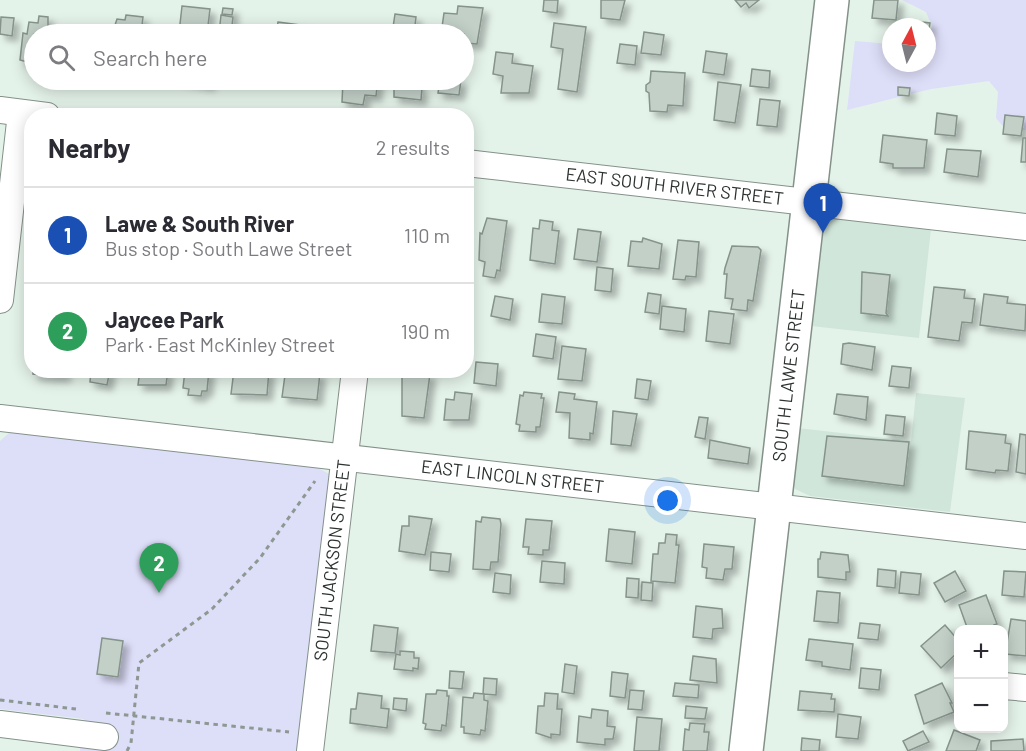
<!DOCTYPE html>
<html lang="en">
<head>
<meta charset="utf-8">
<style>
  :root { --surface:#fff; --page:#f7f7f7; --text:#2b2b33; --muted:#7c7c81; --line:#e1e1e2; --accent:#5c4fc8 }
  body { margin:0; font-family:Barlow,sans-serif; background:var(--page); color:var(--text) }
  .controls { position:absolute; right:18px; bottom:18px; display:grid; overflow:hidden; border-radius:12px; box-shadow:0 3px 15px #0003 }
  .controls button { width:54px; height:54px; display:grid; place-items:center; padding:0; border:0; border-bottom:2px solid var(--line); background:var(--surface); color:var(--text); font:30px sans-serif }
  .compass { position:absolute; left:882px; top:18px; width:54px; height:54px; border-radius:50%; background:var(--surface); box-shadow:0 3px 15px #0003; rotate:7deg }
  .you { position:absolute; left:668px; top:501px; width:21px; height:21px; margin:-15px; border:4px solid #fff; border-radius:50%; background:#1a73e8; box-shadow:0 0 0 9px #1a73e833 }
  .badge { display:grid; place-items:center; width:39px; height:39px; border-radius:50%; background:var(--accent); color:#fff; font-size:20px; font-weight:700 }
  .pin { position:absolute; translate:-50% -50px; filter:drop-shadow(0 2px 3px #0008) }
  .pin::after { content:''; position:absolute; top:32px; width:21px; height:18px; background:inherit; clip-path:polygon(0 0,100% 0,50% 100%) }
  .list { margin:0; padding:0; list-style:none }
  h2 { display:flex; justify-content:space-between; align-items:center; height:78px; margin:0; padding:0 24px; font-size:26px }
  h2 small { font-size:20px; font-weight:400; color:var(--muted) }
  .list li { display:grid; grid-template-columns:39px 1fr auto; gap:18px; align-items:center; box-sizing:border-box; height:96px; padding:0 24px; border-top:2px solid var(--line) }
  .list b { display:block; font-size:22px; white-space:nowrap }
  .list p { margin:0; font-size:20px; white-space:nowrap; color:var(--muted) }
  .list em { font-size:20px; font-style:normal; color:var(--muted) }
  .icon { flex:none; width:33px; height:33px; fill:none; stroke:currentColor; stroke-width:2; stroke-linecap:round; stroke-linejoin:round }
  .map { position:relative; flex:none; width:1026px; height:751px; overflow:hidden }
  .search { position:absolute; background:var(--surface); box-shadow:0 3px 15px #0003; left:24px; top:24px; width:450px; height:66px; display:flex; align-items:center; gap:15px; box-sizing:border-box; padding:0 21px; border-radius:33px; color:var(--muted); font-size:22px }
  .panel { position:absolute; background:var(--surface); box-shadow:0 3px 15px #0003; left:24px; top:108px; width:450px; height:270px; border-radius:24px }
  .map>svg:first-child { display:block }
  .built { fill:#d1e6da }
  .green { fill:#dddef8 }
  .building { fill:#c2d0c8; stroke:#85938b; stroke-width:1.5; filter:url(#shadow) }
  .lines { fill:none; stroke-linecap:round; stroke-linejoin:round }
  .minor-casing { stroke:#849189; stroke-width:28 }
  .major-casing { stroke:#849189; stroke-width:36 }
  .path { stroke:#8d9892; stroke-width:3; stroke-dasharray:4.5 4.5; stroke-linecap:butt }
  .minor { stroke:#fff; stroke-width:26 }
  .major { stroke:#fff; stroke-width:33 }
  .labels { text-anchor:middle; stroke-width:4.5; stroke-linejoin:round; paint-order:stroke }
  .street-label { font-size:18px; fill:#2c322f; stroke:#fff }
</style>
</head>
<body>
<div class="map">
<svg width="1026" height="751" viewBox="0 0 1026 751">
  <defs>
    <filter id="shadow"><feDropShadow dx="5.5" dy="5.5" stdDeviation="3" flood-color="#0004"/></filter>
  </defs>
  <rect width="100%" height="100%" fill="#e4f3ea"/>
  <g class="built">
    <polygon points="840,218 931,229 919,338 811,326 822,228 828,221"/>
    <polygon points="916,393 965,398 950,512 810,496 795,489 792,481 798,428 911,441"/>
  </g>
  <g class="green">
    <polygon points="902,0 1026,0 1026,130 1005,129 996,118 998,92 989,81 931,89 847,110 855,41 891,44 891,63 927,63 927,41 932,26 926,12"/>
    <polygon points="10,432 316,467 333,476 299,751 80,751 84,719 0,709 0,441"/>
  </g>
  <g class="building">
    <polygon points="544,0 558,0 557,13 543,11"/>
    <polygon points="601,0 625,0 620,20 601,18"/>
    <polygon points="735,0 759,0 749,8 746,3 741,7"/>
    <polygon points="874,0 898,0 896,20 872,18"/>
    <polygon points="182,6 210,9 207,34 179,33"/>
    <polygon points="458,6 483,8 477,44 464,43 464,34 441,34 444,13 457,14"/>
    <polygon points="223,8 233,9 232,15 222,14"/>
    <polygon points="395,14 416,17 414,34 392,34"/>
    <polygon points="126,15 143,17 141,34 112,34 117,19 125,20"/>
    <polygon points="221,15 233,17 231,34 219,33"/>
    <polygon points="39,16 48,17 48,28 47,34 34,34 34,64 20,60 23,33 27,34 29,22 38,23"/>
    <polygon points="1,17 14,18 12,36 0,34"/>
    <polygon points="906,20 930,23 927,44 927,27 905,27"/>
    <polygon points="278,22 308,26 313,28 312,34 276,34"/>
    <polygon points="554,23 586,27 577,92 558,89 563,49 551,47"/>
    <polygon points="341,26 359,28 358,34 340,34"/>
    <polygon points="644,32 664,35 661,55 641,53"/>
    <polygon points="620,44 637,46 635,65 617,63"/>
    <polygon points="706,51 727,54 724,75 703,72"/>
    <polygon points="496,52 513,54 512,63 533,66 529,93 501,93 503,76 493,74"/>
    <polygon points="752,69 770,71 769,88 750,86"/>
    <polygon points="651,71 685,73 683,106 668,105 667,112 650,111 649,93 646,91 646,85 650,82"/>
    <polygon points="181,80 210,80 209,85"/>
    <polygon points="343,80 378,80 376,96 365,95 363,105 342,102"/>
    <polygon points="394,80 419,80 418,88 422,88 421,100 394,97"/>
    <polygon points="440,80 461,80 459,95 438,93"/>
    <polygon points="718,82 741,85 735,123 714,120"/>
    <polygon points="898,87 910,88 909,96 898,95"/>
    <polygon points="760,99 780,101 777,127 757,125"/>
    <polygon points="937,113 957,116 955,136 935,134"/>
    <polygon points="1005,115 1024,117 1021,136 1003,134"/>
    <polygon points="883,135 927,140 924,168 893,168 893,164 880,162"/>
    <polygon points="1023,138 1026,138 1026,162 1021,162"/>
    <polygon points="947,149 981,151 978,177 944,172"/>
    <polygon points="487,218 507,221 500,271 497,270 495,278 483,276 485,262 479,260 480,233 482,234"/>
    <polygon points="540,220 553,222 552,230 559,231 555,264 530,260 533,228 539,229"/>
    <polygon points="578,229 601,232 597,262 574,259"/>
    <polygon points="643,238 662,244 659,269 628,266 631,241 642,242"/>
    <polygon points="678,240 699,242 696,277 686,276 685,280 673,279"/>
    <polygon points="732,246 758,247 761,250 753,301 748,300 747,311 731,309 733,299 725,298 727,274 724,274 725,268"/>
    <polygon points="597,267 613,269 611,292 595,290"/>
    <polygon points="862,272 890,275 886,313 888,316 861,313"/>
    <polygon points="934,287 965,290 964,298 975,299 972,323 962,322 959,341 928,337"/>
    <polygon points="648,293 661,295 659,314 645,312"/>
    <polygon points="542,294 565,297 562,324 539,322"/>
    <polygon points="984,294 1008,297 1007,303 1026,305 1025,331 980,325"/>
    <polygon points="495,296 513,299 510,320 491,316"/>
    <polygon points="662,306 686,309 684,332 660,329"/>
    <polygon points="709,311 734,314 730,344 706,341"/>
    <polygon points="536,334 556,337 553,359 533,356"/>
    <polygon points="849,343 875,347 872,370 841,364 843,344"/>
    <polygon points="562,346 586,349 582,381 558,379"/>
    <polygon points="476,362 498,364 496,386 474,383"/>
    <polygon points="892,366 911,368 909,388 889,386"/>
    <polygon points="33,370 65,370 65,376 51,376 33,374"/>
    <polygon points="91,370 110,370 107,385 90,382"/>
    <polygon points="140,370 168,370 166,385 138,385"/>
    <polygon points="185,370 209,370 207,391 202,391 201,396 188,395 189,389 183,388"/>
    <polygon points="234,370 269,370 267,395 231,394"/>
    <polygon points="293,370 320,373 317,400 282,397 285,375 292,376"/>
    <polygon points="411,372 430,374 424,418 402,416 402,374"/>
    <polygon points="637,379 651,381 648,400 635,398"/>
    <polygon points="455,392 472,394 469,420 444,420 446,399 454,400"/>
    <polygon points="524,392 542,394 541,398 544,398 540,427 536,427 536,432 519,431 520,425 516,424 520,395 523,396"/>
    <polygon points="559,392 575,394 574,399 597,402 593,434 590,433 590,440 569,438 570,413 556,412"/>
    <polygon points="837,394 868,397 866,420 834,414"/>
    <polygon points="613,411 637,414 631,446 611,444"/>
    <polygon points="886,415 905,417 903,436 884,434"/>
    <polygon points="699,417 708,418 705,439 695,437"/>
    <polygon points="969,431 1006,435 1005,443 1011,444 1008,471 996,470 995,473 966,469"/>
    <polygon points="1020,434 1026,435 1026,474 1016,472"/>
    <polygon points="827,436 909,442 904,486 822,476"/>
    <polygon points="710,440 750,448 748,464 708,458"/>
    <polygon points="409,516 432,519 425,555 399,551 402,526 409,526"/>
    <polygon points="482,517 500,519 501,524 498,562 491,562 490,570 473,569 476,521 481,522"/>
    <polygon points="526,519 552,521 549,550 543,550 543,555 528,554 529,547 523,547"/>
    <polygon points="609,529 635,532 632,564 606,561"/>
    <polygon points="666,534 677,535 676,545 679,545 675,583 651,581 653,554 658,554 659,543 665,543"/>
    <polygon points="704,544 734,547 732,569 725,569 723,580 706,578 707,568 702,567"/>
    <polygon points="431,552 451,554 449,572 430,570"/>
    <polygon points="821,552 848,555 850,572 846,572 846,580 818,577 818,559 820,559"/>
    <polygon points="542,561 565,563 564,584 540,582"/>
    <polygon points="878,569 896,571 895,588 877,586"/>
    <polygon points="955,571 966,591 945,602 934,583"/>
    <polygon points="1004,571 1026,572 1024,597 1002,595"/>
    <polygon points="901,572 921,574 919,595 899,593"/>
    <polygon points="495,573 511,575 510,594 493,592"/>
    <polygon points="627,578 639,579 638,598 626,597"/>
    <polygon points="642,582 653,583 652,601 641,600"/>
    <polygon points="817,591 840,593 838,623 814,621"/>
    <polygon points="986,595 997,624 994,625 996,629 968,630 959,605"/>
    <polygon points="696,606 722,609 723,628 713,629 712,639 693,637"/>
    <polygon points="1011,619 1026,621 1026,656 1005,654"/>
    <polygon points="860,623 880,625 878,640 858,638"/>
    <polygon points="374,625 398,628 395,653 371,651"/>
    <polygon points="945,625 958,640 958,652 941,668 921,646"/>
    <polygon points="102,638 123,641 118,677 97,674"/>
    <polygon points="809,639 853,644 850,670 822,666 822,662 806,660"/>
    <polygon points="400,651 414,652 414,658 419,658 418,669 413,668 413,671 394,669 396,654 400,655"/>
    <polygon points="693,656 716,659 717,683 690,680"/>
    <polygon points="565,664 577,666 574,694 562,692"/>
    <polygon points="861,668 881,670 879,690 859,688"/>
    <polygon points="450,671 464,672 462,689 449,688"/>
    <polygon points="612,672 628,674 625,698 610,696"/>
    <polygon points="484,678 497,679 496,695 483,694"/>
    <polygon points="675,683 699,685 698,698 673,696"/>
    <polygon points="942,683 952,703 950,703 954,712 924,724 915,695"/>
    <polygon points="437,690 447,691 447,696 449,696 446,726 442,725 441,731 425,729 426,724 423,723 426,694 436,694"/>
    <polygon points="630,690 644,691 642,710 628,709"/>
    <polygon points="800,691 832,694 831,699 835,699 834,712 798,710"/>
    <polygon points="358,693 382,696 381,708 389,709 387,728 350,723 351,709 356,709"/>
    <polygon points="474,693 484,694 484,700 488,701 485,731 481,730 480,735 464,733 464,727 461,727 463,697 473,698"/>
    <polygon points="545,693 558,694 557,709 562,709 560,735 551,734 551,738 536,733 538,706 544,706"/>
    <polygon points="394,698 407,699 406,711 393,709"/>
    <polygon points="686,706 707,708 705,719 685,718"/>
    <polygon points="592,709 608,711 607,726 615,727 613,739 605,739 605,745 577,742 579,716 591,718"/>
    <polygon points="838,714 861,717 858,739 836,737"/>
    <polygon points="637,717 662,719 659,751 634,751"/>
    <polygon points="690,723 705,724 704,732 709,732 707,751 683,751 685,729 689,730"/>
    <polygon points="954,730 980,740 976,751 946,751"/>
    <polygon points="923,731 929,742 908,751 903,741"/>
    <polygon points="802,738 820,740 819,751 801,751"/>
    <polygon points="1023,739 1024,751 991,751 991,741"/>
  </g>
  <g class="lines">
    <defs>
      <g id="minor">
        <polyline points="0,110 47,116"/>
        <path id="s1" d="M466,163L1026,227"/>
        <polyline points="0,300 21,113"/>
        <path id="s2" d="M0,418L1026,536"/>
        <polyline points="1004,686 1026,688"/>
        <polyline points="0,724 105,737"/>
        <path id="s3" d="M310,751L355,370"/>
      </g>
      <g id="major">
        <path id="s4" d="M746,751L832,0"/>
      </g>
    </defs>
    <use href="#minor" class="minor-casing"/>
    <use href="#major" class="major-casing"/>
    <g class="path">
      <polyline points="0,700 76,709"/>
      <polyline points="106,713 289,732"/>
      <polyline points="127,751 131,743 139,663 212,609 260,558 315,481"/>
    </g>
    <use href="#minor" class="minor"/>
    <use href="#major" class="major"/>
  </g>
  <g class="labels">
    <g class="street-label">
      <text dy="6" stroke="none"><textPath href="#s1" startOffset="210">EAST SOUTH RIVER STREET</textPath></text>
      <text dy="6" stroke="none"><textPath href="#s4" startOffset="378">SOUTH LAWE STREET</textPath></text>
      <text dy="6" stroke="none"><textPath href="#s2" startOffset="516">EAST LINCOLN STREET</textPath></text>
      <text dy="6" stroke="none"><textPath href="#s3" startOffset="192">SOUTH JACKSON STREET</textPath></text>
    </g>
  </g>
</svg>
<div class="controls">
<button>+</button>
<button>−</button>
</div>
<svg class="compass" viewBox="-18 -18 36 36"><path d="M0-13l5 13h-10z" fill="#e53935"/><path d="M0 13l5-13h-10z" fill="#7c7c81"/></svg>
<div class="you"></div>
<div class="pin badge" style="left:823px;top:233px;background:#1a4fb4">1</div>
<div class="pin badge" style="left:159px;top:593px;background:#2e9e5b">2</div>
<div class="search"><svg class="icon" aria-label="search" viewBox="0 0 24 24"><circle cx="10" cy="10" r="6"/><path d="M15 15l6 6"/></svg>Search here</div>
<section class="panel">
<h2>Nearby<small>2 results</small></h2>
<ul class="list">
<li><span class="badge" style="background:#1a4fb4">1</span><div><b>Lawe &amp; South River</b><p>Bus stop · South Lawe Street</p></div><em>110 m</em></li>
<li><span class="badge" style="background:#2e9e5b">2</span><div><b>Jaycee Park</b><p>Park · East McKinley Street</p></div><em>190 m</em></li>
</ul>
</section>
</div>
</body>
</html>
